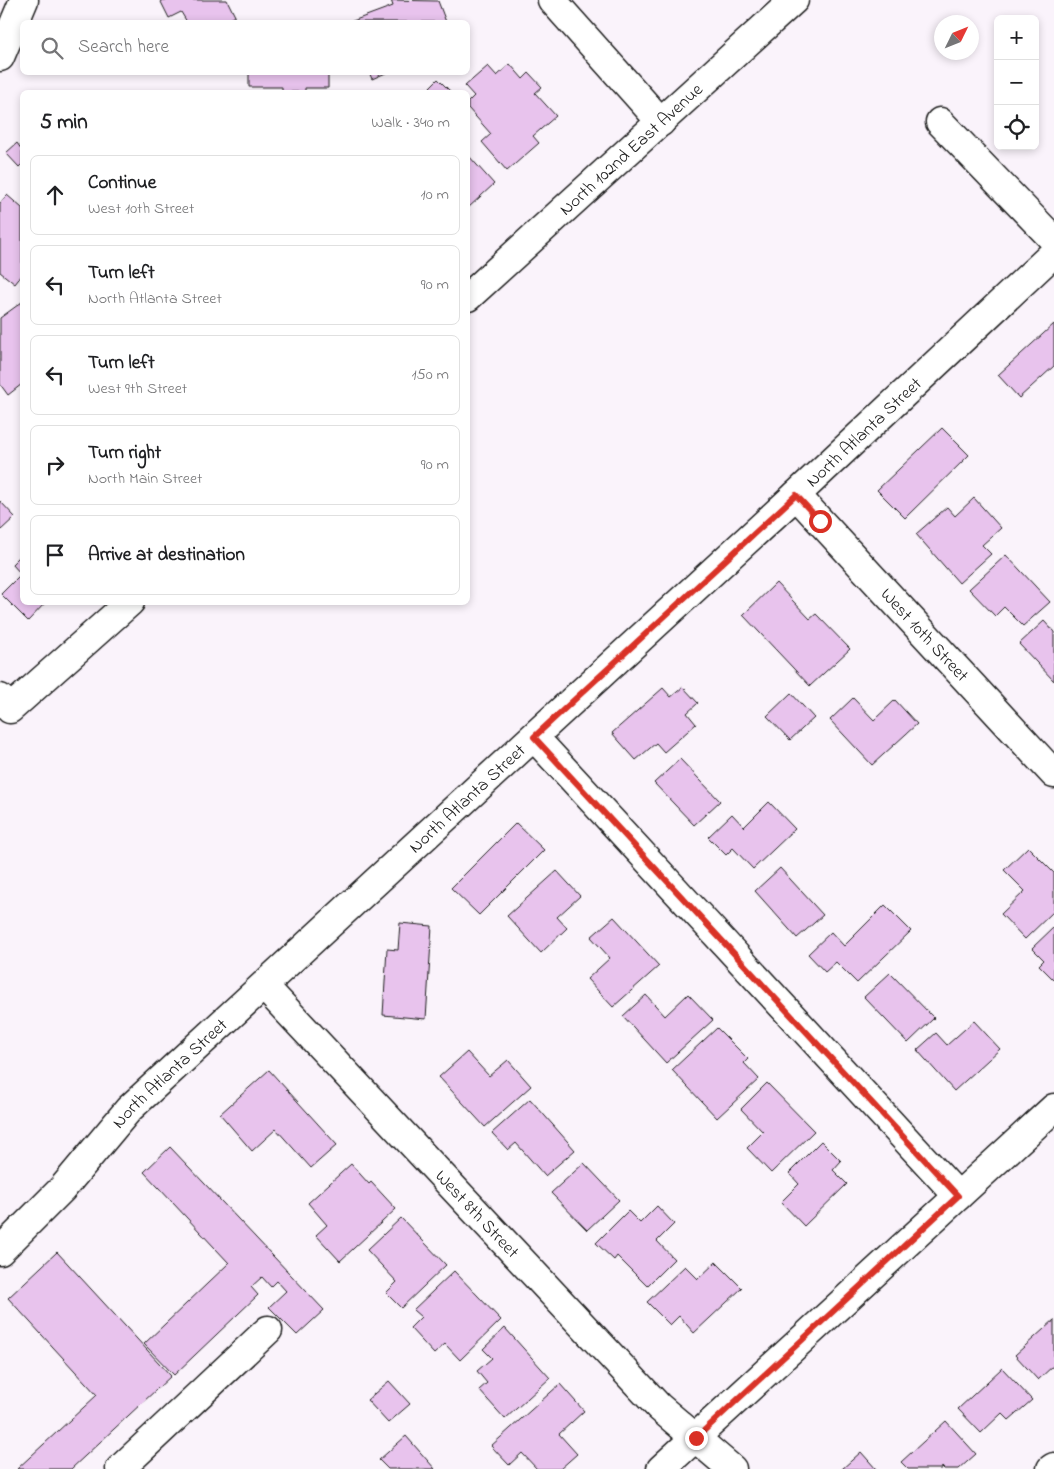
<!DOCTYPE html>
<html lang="en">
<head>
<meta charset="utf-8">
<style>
  :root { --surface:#fff; --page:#f2f2f2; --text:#202124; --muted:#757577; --line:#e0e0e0 }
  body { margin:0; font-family:"Indie Flower",sans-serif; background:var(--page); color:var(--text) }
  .controls { position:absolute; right:15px; top:15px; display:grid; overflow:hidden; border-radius:8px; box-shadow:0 2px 8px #0003 }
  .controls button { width:45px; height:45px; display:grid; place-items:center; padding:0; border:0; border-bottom:1px solid var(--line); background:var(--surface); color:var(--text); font:25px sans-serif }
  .compass { position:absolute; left:934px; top:15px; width:45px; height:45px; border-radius:50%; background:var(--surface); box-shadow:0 2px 8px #0003; rotate:47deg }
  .stop { position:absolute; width:15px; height:15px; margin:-11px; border:4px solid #d93025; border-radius:50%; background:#fff }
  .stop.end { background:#d93025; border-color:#fff; box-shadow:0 1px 5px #0008 }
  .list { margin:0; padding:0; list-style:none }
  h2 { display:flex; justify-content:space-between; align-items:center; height:65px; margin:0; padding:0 20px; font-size:21px }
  h2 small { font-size:16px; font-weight:400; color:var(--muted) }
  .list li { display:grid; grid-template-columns:32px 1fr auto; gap:15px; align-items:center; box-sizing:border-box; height:80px; margin:0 10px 10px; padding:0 10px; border:1px solid var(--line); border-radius:8px }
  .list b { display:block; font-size:19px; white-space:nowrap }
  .list p { margin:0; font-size:16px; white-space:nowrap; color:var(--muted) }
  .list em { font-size:16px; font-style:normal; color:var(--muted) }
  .icon { flex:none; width:28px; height:28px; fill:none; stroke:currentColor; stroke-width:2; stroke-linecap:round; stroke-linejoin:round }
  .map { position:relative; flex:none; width:1054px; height:1469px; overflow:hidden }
  .search { position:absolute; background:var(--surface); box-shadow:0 2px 8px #0003; left:20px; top:20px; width:450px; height:55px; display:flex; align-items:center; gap:12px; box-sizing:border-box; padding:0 18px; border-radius:8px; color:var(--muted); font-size:19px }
  .panel { position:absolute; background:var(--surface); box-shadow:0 2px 8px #0003; left:20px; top:90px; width:450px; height:515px; border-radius:8px }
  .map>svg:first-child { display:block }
  .building { fill:#e8c3ed; stroke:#1c1c1c }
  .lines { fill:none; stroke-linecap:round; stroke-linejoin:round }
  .minor-casing { stroke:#1c1c1c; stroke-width:31 }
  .major-casing { stroke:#1c1c1c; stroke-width:31 }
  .minor { stroke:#fff; stroke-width:28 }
  .major { stroke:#fff; stroke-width:28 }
  .route { stroke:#d93025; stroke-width:6 }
  .labels { text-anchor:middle; stroke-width:4; stroke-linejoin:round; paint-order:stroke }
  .street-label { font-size:18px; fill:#1c1c1c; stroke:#fff }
</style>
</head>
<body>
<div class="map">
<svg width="1054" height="1469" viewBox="0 0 1054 1469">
  <rect width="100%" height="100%" fill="#faf3fb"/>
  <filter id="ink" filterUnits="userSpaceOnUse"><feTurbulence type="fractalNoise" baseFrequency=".02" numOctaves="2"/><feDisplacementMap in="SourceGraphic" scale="10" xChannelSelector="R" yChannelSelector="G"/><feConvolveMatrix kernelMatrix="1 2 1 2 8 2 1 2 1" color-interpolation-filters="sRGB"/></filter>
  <g filter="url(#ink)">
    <g class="building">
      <polygon points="160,0 227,0 235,16 223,22 187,22 181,12 169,18"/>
      <polygon points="391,0 438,1 446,22 350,22 393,6"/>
      <polygon points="510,64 523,79 529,73 542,87 535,93 556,116 533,136 539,143 507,171 482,142 491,134 468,108 468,102 474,96 465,86 488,66 497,76"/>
      <polygon points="249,72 328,72 328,88 305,88 305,92 282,92 282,87 249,87"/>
      <polygon points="369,72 388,72 372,79"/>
      <polygon points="438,79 451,92 435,92 430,87"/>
      <polygon points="17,143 22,150 22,164 19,167 6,153"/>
      <polygon points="468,155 494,184 468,208"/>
      <polygon points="7,195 22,208 22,275 15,284 0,272 0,203"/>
      <polygon points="22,302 22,339 20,341 22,344 22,384 8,395 0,384 0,318"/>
      <polygon points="1054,324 1054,366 1019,398 998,375"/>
      <polygon points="942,428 969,455 905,518 877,490"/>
      <polygon points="974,498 1001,528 982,545 991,554 959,583 916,534 947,507 955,516"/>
      <polygon points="0,501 15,517 0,531"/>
      <polygon points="22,554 22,602 46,602 28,621 1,594 21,574 12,564"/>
      <polygon points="1006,555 1050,602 1023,626 1004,607 995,616 969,589"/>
      <polygon points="776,583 810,619 816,614 850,649 810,686 743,615"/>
      <polygon points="1044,621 1054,632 1054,681 1019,644"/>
      <polygon points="683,687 698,703 687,713 696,724 664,752 656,743 636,760 612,733 663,688 671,697"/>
      <polygon points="791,693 814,718 790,740 767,716"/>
      <polygon points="853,698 874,720 895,700 917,724 872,765 830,720"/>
      <polygon points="680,759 720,801 694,825 654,783"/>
      <polygon points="769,802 795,829 753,869 733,848 726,855 708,837 732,814 744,827"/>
      <polygon points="516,823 544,850 479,915 451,888"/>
      <polygon points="1028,847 1054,873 1054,911 1025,939 1001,914 1025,891 1004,870"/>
      <polygon points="780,868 823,915 797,938 755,891"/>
      <polygon points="557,871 580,896 557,917 567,928 541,953 507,916"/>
      <polygon points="885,905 911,931 857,983 836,962 825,972 808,954 831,932 844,946"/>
      <polygon points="614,917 659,966 613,1007 587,979 610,958 591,937"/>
      <polygon points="400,923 432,926 426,1019 383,1015 387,949 398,950"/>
      <polygon points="1054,927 1054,980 1039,965 1044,960 1032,948"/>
      <polygon points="890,973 934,1018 908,1043 864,997"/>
      <polygon points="688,994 713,1020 666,1063 623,1016 646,995 665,1016"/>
      <polygon points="974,1021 1000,1049 954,1091 917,1050 936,1033 947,1045"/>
      <polygon points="717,1028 748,1059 744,1063 759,1079 717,1118 672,1070"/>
      <polygon points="467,1052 489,1076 508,1060 531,1086 485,1127 439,1077"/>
      <polygon points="269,1070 337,1145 311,1168 276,1129 252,1151 220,1114"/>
      <polygon points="767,1083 814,1131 771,1173 747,1148 763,1132 741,1109"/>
      <polygon points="530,1099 575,1150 545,1176 516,1143 508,1150 492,1133"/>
      <polygon points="821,1141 841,1161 833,1170 847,1184 804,1226 781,1202 799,1184 789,1173"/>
      <polygon points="170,1147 324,1310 297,1335 269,1307 286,1291 277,1281 271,1287 262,1277 251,1287 258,1295 174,1375 144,1344 229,1263 144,1172"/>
      <polygon points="584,1163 619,1200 587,1230 551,1193"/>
      <polygon points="351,1164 369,1184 371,1182 396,1209 340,1261 316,1235 327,1225 308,1203"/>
      <polygon points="657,1206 674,1224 657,1241 674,1259 647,1286 617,1256 614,1260 596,1243 628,1211 640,1223"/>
      <polygon points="401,1218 446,1265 401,1308 386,1293 397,1282 367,1250"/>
      <polygon points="57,1252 171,1376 71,1469 17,1469 97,1395 8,1298"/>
      <polygon points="716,1262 742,1288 694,1333 679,1316 670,1325 647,1302 685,1266 698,1279"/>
      <polygon points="454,1271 501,1320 460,1360 445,1344 434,1354 410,1328 421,1317 413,1310"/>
      <polygon points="1054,1320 1054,1365 1038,1380 1015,1355"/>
      <polygon points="505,1328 550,1378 505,1419 479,1390 487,1383 477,1371 492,1358 483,1349"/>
      <polygon points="1002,1368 1032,1400 1009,1420 1002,1413 981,1433 958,1409"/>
      <polygon points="389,1381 410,1404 388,1423 367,1400"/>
      <polygon points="560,1384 584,1411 559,1434 577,1454 560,1469 537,1469 522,1453 509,1465 491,1446"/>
      <polygon points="946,1421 976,1454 959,1469 944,1469 942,1467 941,1469 908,1469 901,1462"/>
      <polygon points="406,1436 435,1469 388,1469 379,1460"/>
      <polygon points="861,1452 876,1469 842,1469"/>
    </g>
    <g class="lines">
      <defs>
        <g id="minor">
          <polyline points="552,0 661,122"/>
          <polyline points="0,57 24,0"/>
          <polyline points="940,122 1054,240"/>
          <path id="s1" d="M468,297L794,0"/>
          <path id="s2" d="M796,495L1054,774"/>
          <polyline points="0,698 10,709 130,602"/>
          <polyline points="534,737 958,1196"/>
          <path id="s3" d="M264,986L659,1407L732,1469"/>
          <path id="s4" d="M0,1251L62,1189L129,1109L796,495L1054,253"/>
          <polyline points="120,1469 268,1330"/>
          <polyline points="1051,1469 1054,1467"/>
        </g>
        <polyline id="major" points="661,1469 1054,1108"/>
      </defs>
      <use href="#minor" class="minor-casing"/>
      <use href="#major" class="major-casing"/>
      <use href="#minor" class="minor"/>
      <use href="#major" class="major"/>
    </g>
  </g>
  <g class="lines" filter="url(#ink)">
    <polyline class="route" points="696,1438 958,1196 534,737 796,495 820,521"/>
  </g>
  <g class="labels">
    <g class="street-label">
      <text dy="6" stroke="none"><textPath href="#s1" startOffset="220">North 102nd East Avenue</textPath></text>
      <text dy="6" stroke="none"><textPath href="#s4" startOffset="1191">North Atlanta Street</textPath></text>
      <text dy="6" stroke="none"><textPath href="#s2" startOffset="190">West 10th Street</textPath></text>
      <text dy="6" stroke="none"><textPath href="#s4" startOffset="651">North Atlanta Street</textPath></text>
      <text dy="6" stroke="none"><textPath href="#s4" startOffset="246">North Atlanta Street</textPath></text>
      <text dy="6" stroke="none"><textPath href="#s3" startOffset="312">West 8th Street</textPath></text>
    </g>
  </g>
</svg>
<div class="controls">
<button>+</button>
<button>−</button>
<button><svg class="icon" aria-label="locate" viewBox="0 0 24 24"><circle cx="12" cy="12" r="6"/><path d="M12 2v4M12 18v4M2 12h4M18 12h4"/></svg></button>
</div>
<svg class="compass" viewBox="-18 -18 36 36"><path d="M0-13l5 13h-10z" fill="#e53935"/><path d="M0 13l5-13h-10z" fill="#757577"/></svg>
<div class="stop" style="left:820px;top:521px"></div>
<div class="stop end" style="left:696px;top:1438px"></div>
<div class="search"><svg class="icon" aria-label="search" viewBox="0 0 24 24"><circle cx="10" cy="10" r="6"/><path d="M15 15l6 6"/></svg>Search here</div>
<section class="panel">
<h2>5 min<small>Walk · 340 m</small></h2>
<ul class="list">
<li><svg class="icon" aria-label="ahead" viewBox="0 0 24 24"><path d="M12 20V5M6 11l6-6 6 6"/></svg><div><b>Continue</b><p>West 10th Street</p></div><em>10 m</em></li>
<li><svg class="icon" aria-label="left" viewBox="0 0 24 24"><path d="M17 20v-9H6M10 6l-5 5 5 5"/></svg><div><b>Turn left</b><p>North Atlanta Street</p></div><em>90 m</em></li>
<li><svg class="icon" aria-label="left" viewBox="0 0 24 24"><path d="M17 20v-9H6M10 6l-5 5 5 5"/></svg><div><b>Turn left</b><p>West 9th Street</p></div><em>150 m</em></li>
<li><svg class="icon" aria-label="right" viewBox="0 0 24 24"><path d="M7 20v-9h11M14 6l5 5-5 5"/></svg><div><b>Turn right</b><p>North Main Street</p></div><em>90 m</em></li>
<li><svg class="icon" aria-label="arrive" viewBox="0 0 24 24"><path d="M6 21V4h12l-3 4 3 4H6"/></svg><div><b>Arrive at destination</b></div></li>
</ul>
</section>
</div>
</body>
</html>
